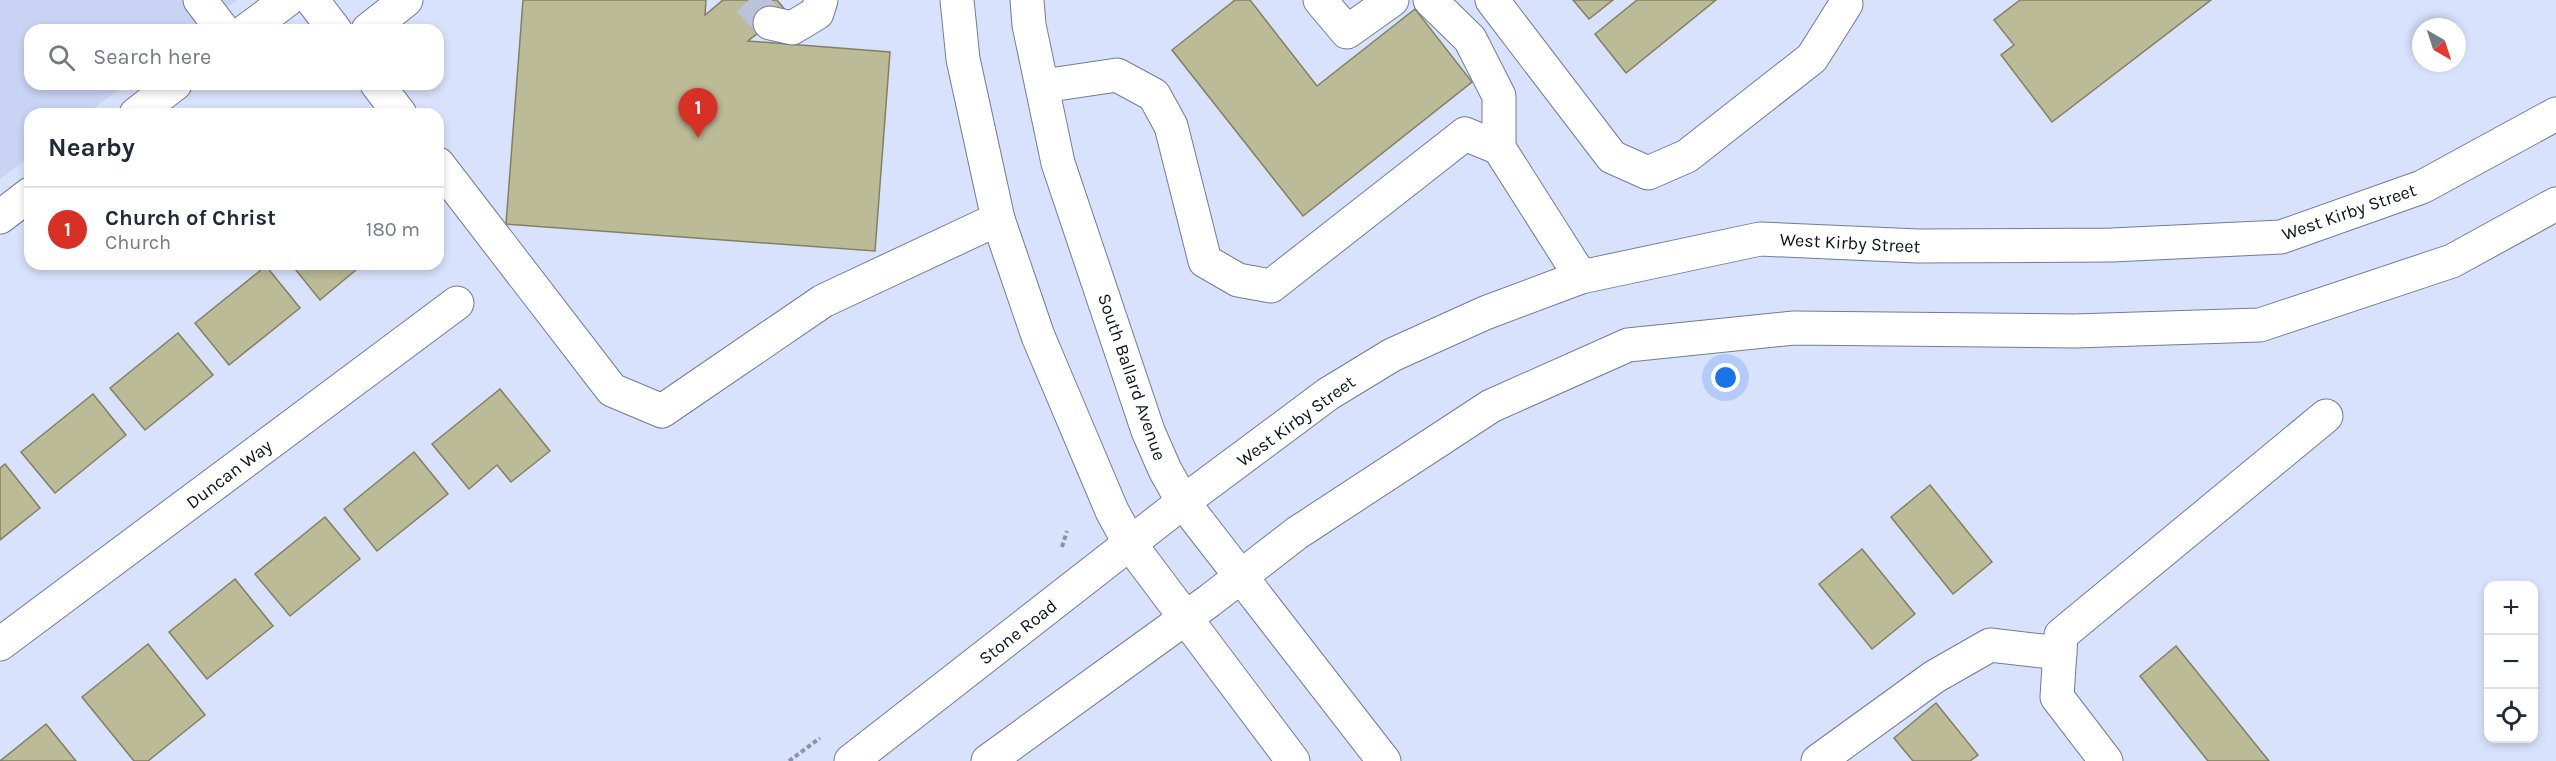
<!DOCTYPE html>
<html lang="en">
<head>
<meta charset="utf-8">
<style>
  :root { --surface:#fff; --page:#f6f6f7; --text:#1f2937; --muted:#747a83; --line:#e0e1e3; --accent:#d93025 }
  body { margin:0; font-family:Karla,sans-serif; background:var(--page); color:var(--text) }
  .controls { position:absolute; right:18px; bottom:18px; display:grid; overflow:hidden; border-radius:12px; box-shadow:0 3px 9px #0003 }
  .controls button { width:54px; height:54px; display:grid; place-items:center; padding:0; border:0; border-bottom:2px solid var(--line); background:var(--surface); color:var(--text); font:30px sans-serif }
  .compass { position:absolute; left:2412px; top:18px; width:54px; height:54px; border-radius:50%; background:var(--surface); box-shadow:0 3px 9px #0003; rotate:141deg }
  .you { position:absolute; left:1726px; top:378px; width:21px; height:21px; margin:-15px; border:4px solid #fff; border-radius:50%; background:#1a73e8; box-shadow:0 0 0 9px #1a73e833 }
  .badge { display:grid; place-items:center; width:39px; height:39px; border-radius:50%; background:var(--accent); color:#fff; font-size:20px; font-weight:700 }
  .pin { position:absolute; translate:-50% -50px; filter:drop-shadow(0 2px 3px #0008) }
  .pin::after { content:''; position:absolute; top:32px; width:21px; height:18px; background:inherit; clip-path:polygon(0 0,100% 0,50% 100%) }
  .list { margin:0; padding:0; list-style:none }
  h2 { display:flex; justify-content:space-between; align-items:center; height:78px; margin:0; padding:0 24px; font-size:26px }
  h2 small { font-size:20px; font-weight:400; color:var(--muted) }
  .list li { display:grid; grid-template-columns:39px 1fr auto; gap:18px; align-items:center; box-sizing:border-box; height:84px; padding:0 24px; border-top:2px solid var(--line) }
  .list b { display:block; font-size:22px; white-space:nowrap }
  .list p { margin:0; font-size:20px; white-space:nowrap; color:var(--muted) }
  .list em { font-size:20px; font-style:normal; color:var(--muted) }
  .icon { flex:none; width:33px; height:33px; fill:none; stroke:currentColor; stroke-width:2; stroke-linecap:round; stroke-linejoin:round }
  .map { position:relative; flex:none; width:2556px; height:761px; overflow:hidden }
  .search { position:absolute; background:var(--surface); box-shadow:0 3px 9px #0003; left:24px; top:24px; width:420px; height:66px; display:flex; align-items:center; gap:15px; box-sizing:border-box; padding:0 21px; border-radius:18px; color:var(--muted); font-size:22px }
  .panel { position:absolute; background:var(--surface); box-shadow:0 3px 9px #0003; left:24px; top:108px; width:420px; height:162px; border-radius:18px }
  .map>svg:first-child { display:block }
  .built { fill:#c9d4f5 }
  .building { fill:#bbbb98; stroke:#818160; stroke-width:1.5 }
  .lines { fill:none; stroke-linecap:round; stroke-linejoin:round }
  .minor-tunnel { stroke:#bbc3db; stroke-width:33; stroke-dasharray:33 16; stroke-linecap:butt }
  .minor-casing { stroke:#717b99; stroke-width:35 }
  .major-casing { stroke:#717b99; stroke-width:35 }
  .path { stroke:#8b92a7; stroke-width:4; stroke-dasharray:4.5 3; stroke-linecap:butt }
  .minor { stroke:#fff; stroke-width:33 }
  .major { stroke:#fff; stroke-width:33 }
  .labels { text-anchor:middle; stroke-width:6; stroke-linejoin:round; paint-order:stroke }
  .street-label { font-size:18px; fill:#0e111d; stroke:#fff }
</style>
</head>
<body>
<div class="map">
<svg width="2556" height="761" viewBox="0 0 2556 761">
  <rect width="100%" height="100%" fill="#d9e2fd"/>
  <polygon class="built" points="0,0 237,0 197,30 30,30 30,84 126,84 86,114 30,114 30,156 0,179"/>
  <g class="building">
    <polygon points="523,0 706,0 705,15 723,0 777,0 786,11 748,41 890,52 875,251 506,224"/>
    <polygon points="1235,0 1250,0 1317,86 1415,9 1472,82 1303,216 1172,50"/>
    <polygon points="1573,0 1613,0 1589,19"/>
    <polygon points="1637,0 1716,0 1626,73 1595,34"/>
    <polygon points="2020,0 2211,0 2052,122 2001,55 2014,45 1994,20"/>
    <polygon points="291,264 363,264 320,300"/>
    <polygon points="266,266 300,308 229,365 195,323"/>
    <polygon points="178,333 213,375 145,430 110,388"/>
    <polygon points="500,389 550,451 511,482 497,465 469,489 432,444"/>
    <polygon points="93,394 126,435 55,493 21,452"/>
    <polygon points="414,452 448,494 377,551 344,509"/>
    <polygon points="5,464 40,508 0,540 0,468"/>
    <polygon points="1930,485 1992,562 1953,594 1891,517"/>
    <polygon points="325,517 360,559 290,616 255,574"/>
    <polygon points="1862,549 1915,614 1872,649 1819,584"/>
    <polygon points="235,579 273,626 207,679 169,632"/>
    <polygon points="148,644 205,715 148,761 134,761 82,697"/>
    <polygon points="2176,646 2269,761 2208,761 2140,676"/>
    <polygon points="1936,703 1978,755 1970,761 1913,761 1894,738"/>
    <polygon points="46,724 76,761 0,761"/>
  </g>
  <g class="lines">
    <polyline class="minor-tunnel" points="749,0 770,23"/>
    <defs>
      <g id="minor">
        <polyline points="200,0 223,30"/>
        <polyline points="312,0 335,30"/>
        <polyline points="1320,0 1347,32 1392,0"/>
        <polyline points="1430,0 1470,39 1499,96 1499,148"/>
        <polyline points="1492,0 1612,157 1648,173 1687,156 1812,58 1846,4"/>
        <polyline points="770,23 792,28 817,13 821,0"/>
        <polyline points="247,30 287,0"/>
        <polyline points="368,30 406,0"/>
        <polyline points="377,84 400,114"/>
        <polyline points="1043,86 1117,75 1154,95 1171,126 1205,261 1238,280 1271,286 1465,134 1499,148 1581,277"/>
        <polyline points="136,114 175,84"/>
        <polyline points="438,164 612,390 662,411 823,301 998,219"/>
        <polyline points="0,217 30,194"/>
        <polyline points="0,644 457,303"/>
        <polyline points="1818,761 1934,677 1990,645 2060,653"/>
        <polyline points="2106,761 2057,697 2061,635 2326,416"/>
      </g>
      <g id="major">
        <polyline points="957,0 963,59 998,219 1038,336 1112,511 1130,544 1293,761"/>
        <polyline points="1027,0 1029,25 1058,163 1148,431 1165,470 1183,502 1384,761"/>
        <polyline points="851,761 1183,502 1328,394 1392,355 1485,313 1581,277 1760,239 1918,246 2112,245 2281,237 2422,187 2556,114"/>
        <polyline points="988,761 1209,601 1297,533 1491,406 1628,345 1794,328 2075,331 2260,325 2452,261 2556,204"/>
      </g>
    </defs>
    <use href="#minor" class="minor-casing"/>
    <use href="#major" class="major-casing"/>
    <g class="path">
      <polyline points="1062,547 1067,531"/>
      <polyline points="789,761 820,738"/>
    </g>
    <use href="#minor" class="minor"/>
    <use href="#major" class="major"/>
  </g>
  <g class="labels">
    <g class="street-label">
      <text transform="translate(2349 212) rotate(-19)" y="6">West Kirby Street</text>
      <text transform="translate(1850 243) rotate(3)" y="6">West Kirby Street</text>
      <text transform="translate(1132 377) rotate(71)" y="6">South Ballard Avenue</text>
      <text transform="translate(1296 421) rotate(-36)" y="6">West Kirby Street</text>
      <text transform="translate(229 474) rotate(-37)" y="6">Duncan Way</text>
      <text transform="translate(1018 632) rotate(-38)" y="6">Stone Road</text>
    </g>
  </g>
</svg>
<div class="controls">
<button>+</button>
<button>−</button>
<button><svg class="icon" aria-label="locate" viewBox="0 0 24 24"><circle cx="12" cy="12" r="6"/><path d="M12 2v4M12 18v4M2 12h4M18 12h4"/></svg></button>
</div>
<svg class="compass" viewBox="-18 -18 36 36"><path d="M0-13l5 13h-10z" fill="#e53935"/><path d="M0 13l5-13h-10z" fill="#747a83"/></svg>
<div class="you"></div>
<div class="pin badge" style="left:698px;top:138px">1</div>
<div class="search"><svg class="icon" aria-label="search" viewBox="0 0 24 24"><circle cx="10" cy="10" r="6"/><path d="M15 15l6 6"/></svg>Search here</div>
<section class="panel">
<h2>Nearby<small></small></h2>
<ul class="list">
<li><span class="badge">1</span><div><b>Church of Christ</b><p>Church</p></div><em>180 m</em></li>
</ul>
</section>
</div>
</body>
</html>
